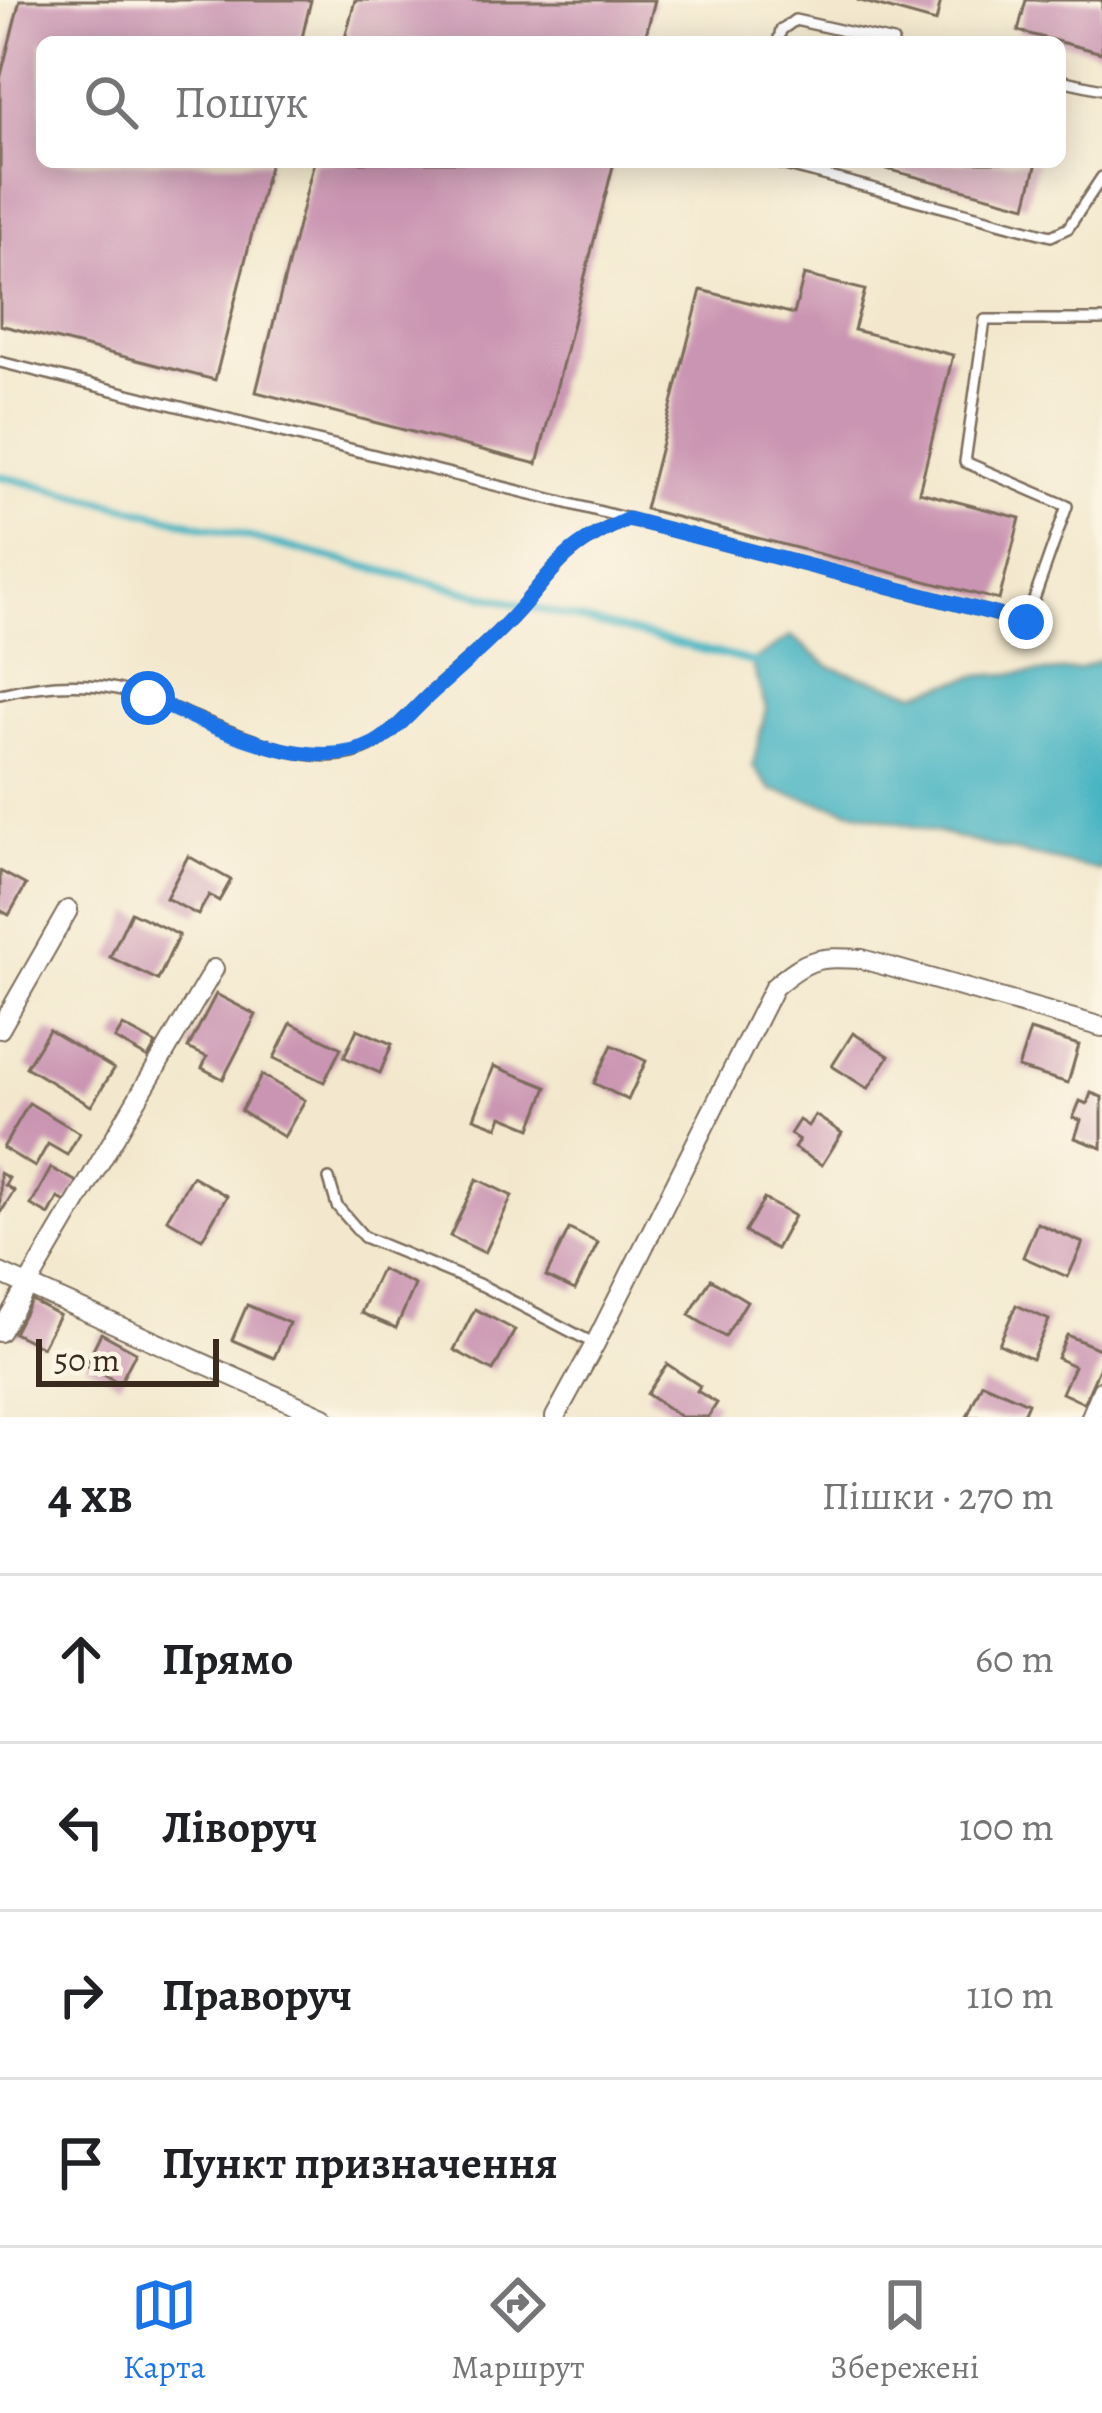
<!DOCTYPE html>
<html lang="uk">
<head>
<meta charset="utf-8">
<style>
  :root { --surface:#fff; --page:#f2f2f2; --text:#202124; --muted:#757577; --line:#e0e0e0; --accent:#1a73e8 }
  body { margin:0; font-family:Alegreya,serif; background:var(--page); color:var(--text) }
  .scale { position:absolute; left:36px; bottom:30px; width:183px; box-sizing:border-box; padding-left:12px; border:6px solid #3b2a1e; border-top:0; font-size:33px; line-height:42px; white-space:nowrap; color:#3b2a1e; -webkit-text-stroke:9px #fcf5e5; paint-order:stroke }
  .stop { position:absolute; width:36px; height:36px; margin:-27px; border:9px solid #1a73e8; border-radius:50%; background:#fff }
  .stop.end { background:#1a73e8; border-color:#fff; box-shadow:0 3px 12px #0008 }
  .list { margin:0; padding:0; list-style:none }
  h2 { display:flex; justify-content:space-between; align-items:center; height:156px; margin:0; padding:0 48px; font-size:51px }
  h2 small { font-size:39px; font-weight:400; color:var(--muted) }
  .list li { display:grid; grid-template-columns:78px 1fr auto; gap:36px; align-items:center; box-sizing:border-box; height:168px; padding:0 48px; border-top:3px solid var(--line) }
  .list b { display:block; font-size:45px; white-space:nowrap }
  .list em { font-size:39px; font-style:normal; color:var(--muted) }
  .icon { flex:none; width:66px; height:66px; fill:none; stroke:currentColor; stroke-width:2; stroke-linecap:round; stroke-linejoin:round }
  .map { position:relative; flex:none; width:1102px; height:1417px; overflow:hidden }
  .search { position:absolute; background:var(--surface); box-shadow:0 6px 30px #0003; left:36px; right:36px; top:36px; height:132px; display:flex; align-items:center; gap:30px; box-sizing:border-box; padding:0 42px; border-radius:18px; color:var(--muted); font-size:45px }
  .sheet { height:828px; background:var(--surface) }
  nav { display:flex; justify-content:space-around; align-items:center; box-sizing:border-box; height:168px; border-top:3px solid var(--line); background:var(--surface); font-size:33px; color:var(--muted) }
  nav a { display:grid; justify-items:center; gap:6px }
  nav .on { color:var(--accent) }
  .map>svg:first-child { display:block }
  .water { fill:#47b4c2; stroke:#416f70; stroke-width:3 }
  .lines { fill:none; stroke-linecap:round; stroke-linejoin:round }
  .stream { stroke:#47b4c2; stroke-width:8 }
  .building { fill:#ca95b2 }
  .lane-casing { stroke:#7b6c5b; stroke-width:14 }
  .street-casing { stroke:#7b6c5b; stroke-width:22 }
  .lane { stroke:#fff; stroke-width:9 }
  .street { stroke:#fff; stroke-width:18 }
  .route { stroke:#1a73e8; stroke-width:15 }
</style>
</head>
<body>
<div class="map">
<svg width="1102" height="1417" viewBox="0 0 1102 1417">
  <rect width="100%" height="100%" fill="#fcf5e5"/>
  <filter id="ink" filterUnits="userSpaceOnUse"><feTurbulence type="fractalNoise" baseFrequency=".00833" numOctaves="2"/><feDisplacementMap in="SourceGraphic" scale="24" xChannelSelector="R" yChannelSelector="G"/><feConvolveMatrix kernelMatrix="1 2 1 2 8 2 1 2 1" color-interpolation-filters="sRGB"/></filter>
  <filter id="wash" filterUnits="userSpaceOnUse"><feTurbulence type="fractalNoise" baseFrequency=".004" numOctaves="4" result="noise"/><feDisplacementMap in="SourceGraphic" scale="48" xChannelSelector="R" yChannelSelector="G"/><feGaussianBlur stdDeviation="2.7" result="paint"/><feColorMatrix in="noise" values="0 0 0 0 0 0 0 0 0 0 0 0 0 0 0 0 0 1.4 0 .05"/><feComposite in="paint" operator="in"/></filter>
  <g filter="url(#wash)">
    <rect width="100%" height="100%" fill="#f3e8cd"/>
    <polygon class="water" points="791,636 830,667 916,693 976,676 1077,670 1102,659 1102,871 986,845 771,790 753,766 766,708 751,662"/>
    <g class="lines">
      <polyline class="stream" points="0,476 756,663"/>
    </g>
    <g id="blocks">
      <g class="building">
        <polygon points="20,0 311,0 301,42 42,42 42,162 270,162 215,380 0,325 0,79"/>
        <polygon points="355,0 655,0 644,42 344,42"/>
        <polygon points="857,0 941,0 936,22"/>
        <polygon points="1026,0 1102,0 1102,53 1018,31"/>
        <polygon points="314,162 614,162 537,464 256,392"/>
        <polygon points="860,162 1037,162 1026,206"/>
        <polygon points="804,275 865,290 854,330 953,355 919,492 1020,518 999,600 645,509 701,290 794,314"/>
        <polygon points="188,856 231,880 219,901 209,895 198,915 166,898"/>
        <polygon points="0,871 26,885 9,915 0,910"/>
        <polygon points="131,912 179,935 158,980 110,957"/>
        <polygon points="216,994 256,1015 223,1079 202,1068 207,1057 188,1048"/>
        <polygon points="291,1023 341,1048 324,1082 274,1058"/>
        <polygon points="123,1026 156,1044 148,1058 115,1039"/>
        <polygon points="357,1029 392,1044 380,1073 344,1057"/>
        <polygon points="49,1030 114,1069 91,1106 26,1067"/>
        <polygon points="1030,1030 1079,1045 1068,1083 1018,1068"/>
        <polygon points="853,1033 889,1056 868,1089 832,1066"/>
        <polygon points="612,1045 646,1061 628,1100 594,1083"/>
        <polygon points="494,1066 547,1087 531,1128 502,1116 498,1127 474,1118"/>
        <polygon points="262,1075 305,1100 284,1137 241,1111"/>
        <polygon points="1091,1093 1102,1097 1102,1148 1075,1138 1081,1120 1073,1118 1080,1101 1087,1104"/>
        <polygon points="29,1103 80,1133 67,1155 48,1144 35,1167 3,1148"/>
        <polygon points="815,1115 842,1133 822,1165 794,1148 799,1140 790,1134 799,1120 808,1126"/>
        <polygon points="51,1168 79,1183 68,1203 58,1198 49,1215 31,1205"/>
        <polygon points="0,1173 9,1178 5,1185 14,1191 0,1214"/>
        <polygon points="192,1176 227,1196 202,1239 167,1219"/>
        <polygon points="477,1179 512,1196 485,1253 450,1236"/>
        <polygon points="764,1199 794,1216 776,1249 745,1232"/>
        <polygon points="1037,1223 1083,1243 1068,1277 1023,1257"/>
        <polygon points="569,1229 598,1243 575,1290 546,1276"/>
        <polygon points="381,1269 415,1285 396,1328 361,1313"/>
        <polygon points="711,1279 747,1301 725,1337 689,1315"/>
        <polygon points="31,1300 59,1315 42,1347 14,1333"/>
        <polygon points="247,1305 289,1323 274,1358 232,1340"/>
        <polygon points="1016,1305 1049,1320 1032,1359 999,1344"/>
        <polygon points="475,1309 515,1330 493,1371 454,1350"/>
        <polygon points="101,1333 136,1352 120,1383 85,1365"/>
        <polygon points="1067,1335 1102,1350 1102,1362 1084,1403 1062,1393 1074,1366 1057,1358"/>
        <polygon points="667,1364 700,1386 697,1391 717,1403 708,1417 681,1417 647,1394"/>
        <polygon points="982,1383 1028,1403 1022,1417 967,1417"/>
      </g>
    </g>
  </g>
  <g filter="url(#ink)">
    <use href="#blocks" fill-opacity="0" stroke="#7b6c5b" stroke-width="3"/>
    <g class="lines">
      <defs>
        <g id="lane">
          <polyline points="778,42 781,30 795,20 893,42"/>
          <polyline points="1060,80 1102,89"/>
          <polyline points="774,162 1051,236 1068,228 1102,177"/>
          <polyline points="0,362 559,501 1026,622 1067,506 965,462 985,320 1102,320"/>
          <path d="M0,694C37,685 80,681 117,689C185,705 283,770 353,753C385,745 408,715 431,693C458,668 486,645 512,618C530,599 546,575 566,557C584,540 606,529 627,519"/>
          <polyline points="329,1179 337,1206 364,1237 483,1286 595,1344"/>
        </g>
        <g id="street">
          <polyline points="0,1029 68,910"/>
          <polyline points="0,1273 324,1417"/>
          <polyline points="0,1332 214,969"/>
          <path d="M555,1417L595,1344L774,987C809,957 817,957 862,959L1102,1027"/>
          <polyline points="1091,1417 1102,1390"/>
        </g>
      </defs>
      <use href="#lane" class="lane-casing"/>
      <use href="#street" class="street-casing"/>
      <use href="#lane" class="lane"/>
      <use href="#street" class="street"/>
    </g>
  </g>
  <g class="lines" filter="url(#ink)">
    <path class="route" d="M148,698C209,724 311,778 375,743C399,729 416,706 437,688C464,664 492,640 517,612C533,595 548,573 565,557C583,540 606,529 628,519L1026,622"/>
  </g>
</svg>
<div class="scale">50 m</div>
<div class="stop" style="left:148px;top:698px"></div>
<div class="stop end" style="left:1026px;top:622px"></div>
<div class="search"><svg class="icon" aria-label="search" viewBox="0 0 24 24"><circle cx="10" cy="10" r="6"/><path d="M15 15l6 6"/></svg>Пошук</div>
</div>
<section class="sheet">
<h2>4 хв<small>Пішки · 270 m</small></h2>
<ul class="list">
<li><svg class="icon" aria-label="ahead" viewBox="0 0 24 24"><path d="M12 20V5M6 11l6-6 6 6"/></svg><div><b>Прямо</b></div><em>60 m</em></li>
<li><svg class="icon" aria-label="left" viewBox="0 0 24 24"><path d="M17 20v-9H6M10 6l-5 5 5 5"/></svg><div><b>Ліворуч</b></div><em>100 m</em></li>
<li><svg class="icon" aria-label="right" viewBox="0 0 24 24"><path d="M7 20v-9h11M14 6l5 5-5 5"/></svg><div><b>Праворуч</b></div><em>110 m</em></li>
<li><svg class="icon" aria-label="arrive" viewBox="0 0 24 24"><path d="M6 21V4h12l-3 4 3 4H6"/></svg><div><b>Пункт призначення</b></div></li>
</ul>
</section>
<nav>
<a class="on"><svg class="icon" aria-label="map" viewBox="0 0 24 24"><path d="M3 6l6-2 6 2 6-2v14l-6 2-6-2-6 2zM9 4v14M15 6v14"/></svg>Карта</a>
<a><svg class="icon" aria-label="directions" viewBox="0 0 24 24"><path d="M12 3l9 9-9 9-9-9zM9 14v-3h6M13 9l2 2-2 2"/></svg>Маршрут</a>
<a><svg class="icon" aria-label="saved" viewBox="0 0 24 24"><path d="M7 4h10v16l-5-4-5 4z"/></svg>Збережені</a>
</nav>
</body>
</html>
